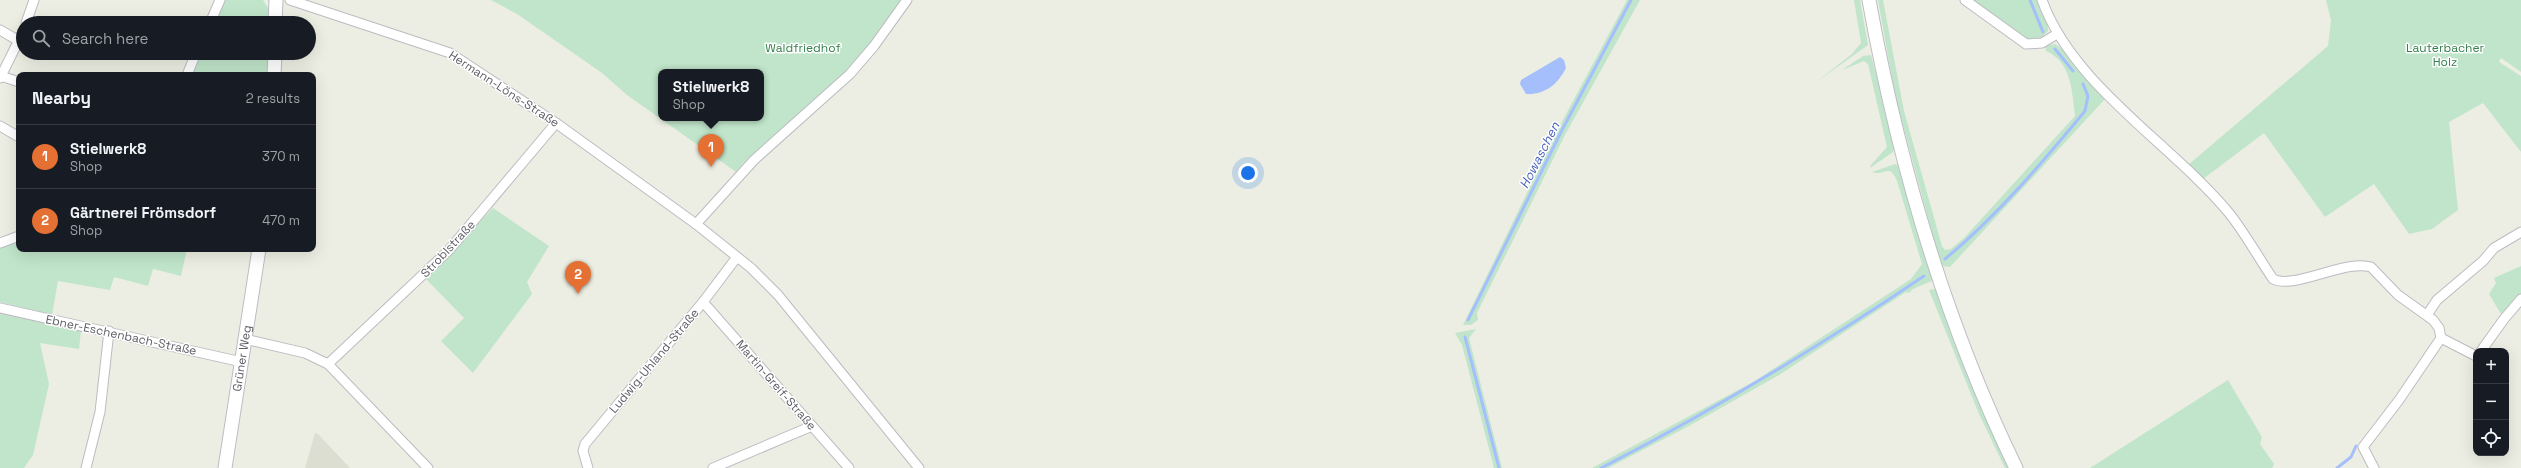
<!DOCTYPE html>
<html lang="en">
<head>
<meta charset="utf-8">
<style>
  :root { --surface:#171b24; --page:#242831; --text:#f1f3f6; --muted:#9ea1a6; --line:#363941; --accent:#e47033 }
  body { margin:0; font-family:"Space Grotesk",sans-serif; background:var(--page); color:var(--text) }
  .controls { position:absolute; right:12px; bottom:12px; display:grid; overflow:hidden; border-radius:8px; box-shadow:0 4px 16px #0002 }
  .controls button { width:36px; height:36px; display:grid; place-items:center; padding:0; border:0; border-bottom:1px solid var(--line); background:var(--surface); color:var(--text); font:20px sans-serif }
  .you { position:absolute; left:1248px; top:173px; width:14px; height:14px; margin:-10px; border:3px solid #fff; border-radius:50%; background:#1a73e8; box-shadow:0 0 0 6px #1a73e833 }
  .badge { display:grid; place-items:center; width:26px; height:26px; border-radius:50%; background:var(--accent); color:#fff; font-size:13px; font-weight:700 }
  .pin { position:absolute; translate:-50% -33px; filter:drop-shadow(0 1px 2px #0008) }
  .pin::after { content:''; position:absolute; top:21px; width:14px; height:12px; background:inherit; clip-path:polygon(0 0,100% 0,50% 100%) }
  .popup { position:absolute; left:658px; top:69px; width:106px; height:52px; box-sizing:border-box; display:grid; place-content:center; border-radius:8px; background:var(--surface); filter:drop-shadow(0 1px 3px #0005); font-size:13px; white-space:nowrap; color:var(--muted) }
  .popup b { font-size:15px; color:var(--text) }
  .popup::after { content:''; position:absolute; left:50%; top:100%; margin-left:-8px; border:8px solid transparent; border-top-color:var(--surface) }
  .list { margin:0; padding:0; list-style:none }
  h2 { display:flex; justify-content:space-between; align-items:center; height:52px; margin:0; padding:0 16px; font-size:17px }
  h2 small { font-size:13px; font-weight:400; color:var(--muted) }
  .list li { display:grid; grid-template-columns:26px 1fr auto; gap:12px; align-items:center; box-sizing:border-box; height:64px; padding:0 16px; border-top:1px solid var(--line) }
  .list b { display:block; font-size:15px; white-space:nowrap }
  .list p { margin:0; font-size:13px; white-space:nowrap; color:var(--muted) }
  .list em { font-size:13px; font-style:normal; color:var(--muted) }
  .icon { flex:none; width:22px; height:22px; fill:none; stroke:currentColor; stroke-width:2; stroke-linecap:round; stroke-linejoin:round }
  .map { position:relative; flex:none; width:2521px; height:468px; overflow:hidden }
  .search { position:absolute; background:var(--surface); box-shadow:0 4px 16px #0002; left:16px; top:16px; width:300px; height:44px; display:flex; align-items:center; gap:10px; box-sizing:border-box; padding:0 14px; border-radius:22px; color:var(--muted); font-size:15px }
  .panel { position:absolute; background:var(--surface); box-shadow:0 4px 16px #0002; left:16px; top:72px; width:300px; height:180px; border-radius:8px }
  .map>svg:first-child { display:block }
  .education { fill:#ddded2 }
  .green { fill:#c0e5ca; fill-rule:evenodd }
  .water { fill:#a5bffc }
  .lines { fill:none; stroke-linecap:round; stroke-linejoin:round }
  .stream { stroke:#a5bffc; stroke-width:3 }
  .street-casing { stroke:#bbbbc2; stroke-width:11 }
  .secondary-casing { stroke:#bcbdc4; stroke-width:15 }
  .street { stroke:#fff; stroke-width:9 }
  .secondary { stroke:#fff; stroke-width:13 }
  .labels { text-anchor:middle; stroke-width:3; stroke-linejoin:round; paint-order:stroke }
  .park-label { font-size:12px; fill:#36804e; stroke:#fff }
  .street-label { font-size:12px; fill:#5c5d64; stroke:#fff }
  .water-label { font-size:13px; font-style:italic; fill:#4862c0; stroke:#fff }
</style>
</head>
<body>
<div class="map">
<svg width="2521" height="468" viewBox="0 0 2521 468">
  <rect width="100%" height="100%" fill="#edeee3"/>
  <polygon class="education" points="315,433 318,434 350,468 305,468"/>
  <g class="green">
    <polygon points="224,0 263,0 268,8 269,23 214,23"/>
    <path d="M491,0H902L872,45L829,90L744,162L736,172L627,95L602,73L517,14ZM661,72H761V118H661Z"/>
    <polygon points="1627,0 1640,0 1565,135 1477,313 1478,320 1471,325 1463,325 1557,131"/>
    <polygon points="1854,0 1860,0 1868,45 1815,83 1852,54 1861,43"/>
    <path d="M1878,0H1883L1904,111L1942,246L1945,250L1951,249L1965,237L2075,116C2072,93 2072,62 2046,51L2045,46L2055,44C2074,55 2087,84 2106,98L1950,267L1942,266L1939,259L1895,95Z"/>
    <path d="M1970,0H2038L2048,24V31L2039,40C2018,43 1987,13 1970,0Z"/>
    <polygon points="2326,0 2521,0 2521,72 2501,58 2499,62 2521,76 2521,152 2483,103 2449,122 2458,210 2432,229 2409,234 2374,184 2325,217 2264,133 2203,179 2188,165 2328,46 2331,20"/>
    <polygon points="201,53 268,53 268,75 191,75"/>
    <polygon points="1871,55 1895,147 1893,152 1870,168 1871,165 1887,147 1868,64 1864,61 1842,70 1863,56"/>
    <path d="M1895,164L1900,166L1934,280L1913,289L1909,293L1906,292L1779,375L1689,426L1608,468H1592L1753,382L1911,279L1922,264L1897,181C1889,162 1885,177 1872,172Z"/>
    <polygon points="493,208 549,246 527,282 532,294 473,373 441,341 464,318 426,279"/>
    <polygon points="19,240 19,249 187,249 181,276 153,269 148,286 114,277 110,290 58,281 52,315 0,302 0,247"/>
    <polygon points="2521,266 2521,294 2501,314 2489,294 2496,283 2494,278"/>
    <polygon points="1934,289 1938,291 1978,398 2009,468 2005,468 1979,414 1929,290"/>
    <polygon points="0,314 81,331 79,349 40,343 49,384 33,455 24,468 0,468"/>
    <polygon points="1476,329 1469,338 1502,468 1494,468 1462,345 1455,333"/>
    <polygon points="2228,380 2262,437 2260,444 2274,464 2272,468 2090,468"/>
  </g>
  <path class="water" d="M1560,57L1564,60L1566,68C1558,84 1545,95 1526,94L1520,84L1521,80Z"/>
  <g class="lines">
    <g class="stream">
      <polyline points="2030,0 2043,32"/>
      <polyline points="2055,49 2073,71"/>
      <path d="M1945,259C1997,216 2042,163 2085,111L2088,96L2083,84"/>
      <polyline points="1468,320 1561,132 1631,0"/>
      <polyline points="1465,337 1499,468"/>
      <path d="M1601,468C1713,411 1820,346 1924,276"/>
      <polyline points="2337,468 2351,457 2356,446"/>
    </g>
    <defs>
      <g id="street">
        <polyline points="290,0 450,53 556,123 696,224 751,268 778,295 919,468"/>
        <polyline points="1965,0 2026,44 2042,43 2057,34"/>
        <path d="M2042,0C2073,86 2172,144 2229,213C2245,233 2258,257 2273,279C2294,290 2345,259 2371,267L2398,295L2433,320L2439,328L2441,338L2399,400L2363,447L2374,468"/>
        <polyline points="26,23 34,0"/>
        <polyline points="210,23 220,0"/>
        <polyline points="0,30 19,41"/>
        <polyline points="187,75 196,53"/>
        <polyline points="1,76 19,82"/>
        <polyline points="0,78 23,32"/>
        <polyline points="0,126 19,137"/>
        <polyline points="696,224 754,160 850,74 874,46 907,0"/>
        <polyline points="0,243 19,236"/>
        <polyline points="703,302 849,468"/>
        <polyline points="0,308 242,362"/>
        <polyline points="2427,315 2437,300 2483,261 2494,248 2521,232"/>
        <polyline points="2441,338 2476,356"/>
        <polyline points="245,339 305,353 328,364 428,468"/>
        <polyline points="2481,351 2504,319 2521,299"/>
        <polyline points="328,364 449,250 556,123"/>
        <polyline points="86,468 100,412 109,331"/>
        <polyline points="588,468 583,451 585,444 703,302 737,257"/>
        <polyline points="713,468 812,426"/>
      </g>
      <g id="secondary">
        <path d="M1869,0C1898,161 1944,320 2016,468"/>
        <polyline points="275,23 276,0"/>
        <polyline points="274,75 275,53"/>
        <path id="s1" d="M225,468L259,249"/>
      </g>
    </defs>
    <use href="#street" class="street-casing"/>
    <use href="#secondary" class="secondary-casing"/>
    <use href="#street" class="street"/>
    <use href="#secondary" class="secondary"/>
  </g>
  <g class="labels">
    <g class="park-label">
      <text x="803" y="52">Waldfriedhof</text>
      <text x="2445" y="52">Lauterbacher<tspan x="2445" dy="14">Holz</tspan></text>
    </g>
    <g class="street-label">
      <text transform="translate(504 89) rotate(33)" y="4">Hermann-Löns-Straße</text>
      <text transform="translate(448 249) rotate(-47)" y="4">Stroblstraße</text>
      <text transform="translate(121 335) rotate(12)" y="4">Ebner-Eschenbach-Straße</text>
      <text dy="4" stroke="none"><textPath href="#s1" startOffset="111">Grüner Weg</textPath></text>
      <text transform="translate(654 361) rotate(-50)" y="4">Ludwig-Uhland-Straße</text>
      <text transform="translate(776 385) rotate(49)" y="4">Martin-Greif-Straße</text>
    </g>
    <g class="water-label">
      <text transform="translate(1539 155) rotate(-63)" y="5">Howaschen</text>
    </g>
  </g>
</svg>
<div class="controls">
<button>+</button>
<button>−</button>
<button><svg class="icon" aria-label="locate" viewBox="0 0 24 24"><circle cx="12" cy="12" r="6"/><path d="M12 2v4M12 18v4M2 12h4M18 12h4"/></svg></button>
</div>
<div class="you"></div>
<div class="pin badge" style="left:711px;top:167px">1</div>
<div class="popup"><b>Stielwerk8</b>Shop</div>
<div class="pin badge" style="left:578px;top:294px">2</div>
<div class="search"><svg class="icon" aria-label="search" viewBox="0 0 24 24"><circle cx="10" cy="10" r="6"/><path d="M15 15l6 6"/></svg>Search here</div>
<section class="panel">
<h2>Nearby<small>2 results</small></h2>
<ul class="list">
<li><span class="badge">1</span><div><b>Stielwerk8</b><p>Shop</p></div><em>370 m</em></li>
<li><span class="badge">2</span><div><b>Gärtnerei Frömsdorf</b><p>Shop</p></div><em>470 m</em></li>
</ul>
</section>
</div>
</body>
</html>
